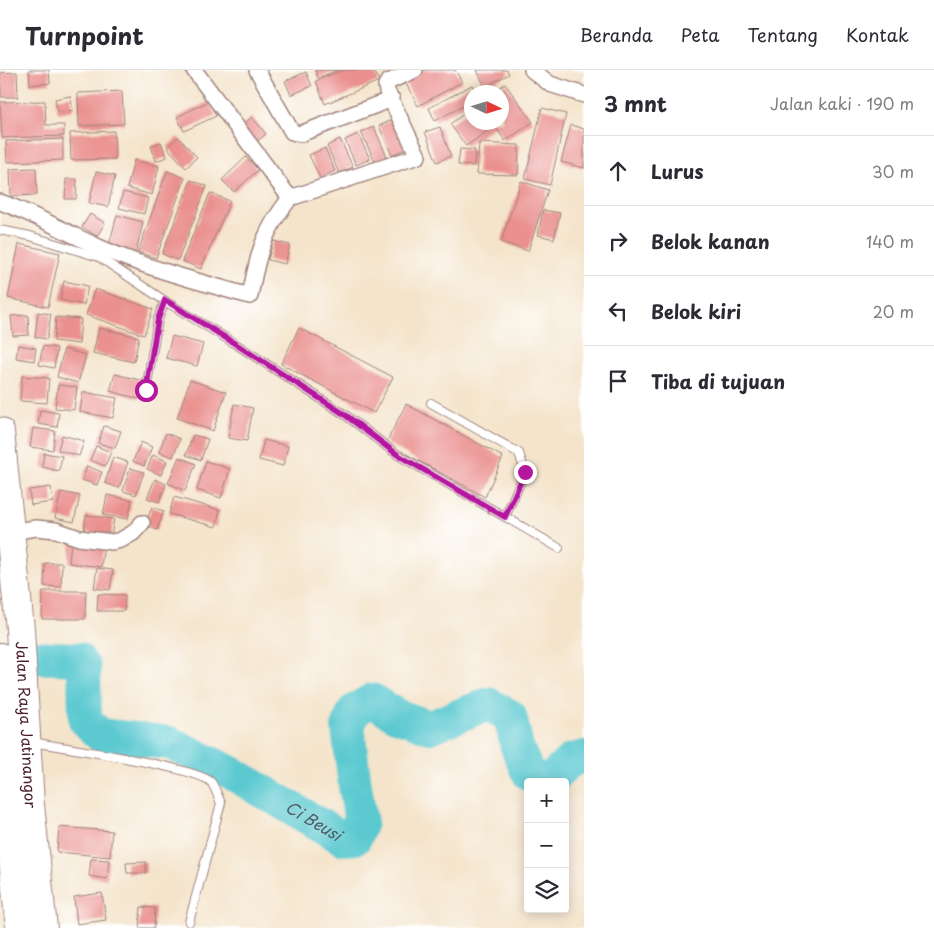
<!DOCTYPE html>
<html lang="id">
<head>
<meta charset="utf-8">
<style>
  :root { --surface:#fff; --page:#f7f7f7; --text:#2b2b33; --muted:#7c7c81; --line:#e1e1e2 }
  body { margin:0; font-family:"Playpen Sans",sans-serif; background:var(--page); color:var(--text) }
  .controls { position:absolute; right:15px; bottom:15px; display:grid; overflow:hidden; border-radius:5px; box-shadow:0 2px 12px #0003 }
  .controls button { width:45px; height:45px; display:grid; place-items:center; padding:0; border:0; border-bottom:1px solid var(--line); background:var(--surface); color:var(--text); font:25px sans-serif }
  .compass { position:absolute; left:464px; top:15px; width:45px; height:45px; border-radius:50%; background:var(--surface); box-shadow:0 2px 12px #0003; rotate:94deg }
  .stop { position:absolute; width:15px; height:15px; margin:-11px; border:4px solid #b5179e; border-radius:50%; background:#fff }
  .stop.end { background:#b5179e; border-color:#fff; box-shadow:0 1px 5px #0008 }
  .list { margin:0; padding:0; list-style:none }
  h2 { display:flex; justify-content:space-between; align-items:center; height:65px; margin:0; padding:0 20px; font-size:21px }
  h2 small { font-size:16px; font-weight:400; color:var(--muted) }
  .list li { display:grid; grid-template-columns:32px 1fr auto; gap:15px; align-items:center; box-sizing:border-box; height:70px; padding:0 20px; border-top:1px solid var(--line) }
  .list b { display:block; font-size:19px; white-space:nowrap }
  .list em { font-size:16px; font-style:normal; color:var(--muted) }
  .icon { flex:none; width:28px; height:28px; fill:none; stroke:currentColor; stroke-width:2; stroke-linecap:round; stroke-linejoin:round }
  .map { position:relative; flex:none; width:584px; height:858px; overflow:hidden }
  header { display:flex; align-items:center; gap:30px; box-sizing:border-box; height:70px; padding:0 25px; background:var(--surface); border-bottom:1px solid var(--line) }
  header strong { font-size:24px }
  nav { display:flex; gap:28px; margin-inline-start:auto; font-size:18px }
  main { display:flex }
  aside { flex:1; background:var(--surface) }
  .map>svg:first-child { display:block }
  .lines { fill:none; stroke-linecap:round; stroke-linejoin:round }
  .river { stroke:#5cc9d0; stroke-width:34 }
  .building { fill:#ea908e }
  .lane-casing { stroke:#9f827b; stroke-width:10 }
  .street-casing { stroke:#9f827b; stroke-width:18 }
  .highway-casing { stroke:#9f827b; stroke-width:30 }
  .lane { stroke:#fff; stroke-width:8 }
  .street { stroke:#fff; stroke-width:15 }
  .highway { stroke:#fff; stroke-width:28 }
  .route { stroke:#b5179e; stroke-width:6 }
  .labels { text-anchor:middle; stroke-width:4; stroke-linejoin:round; paint-order:stroke }
  .street-label { font-size:15px; fill:#4a1f2b; stroke:#fff }
  .water-label { font-size:16px; font-style:italic; fill:#505a65; stroke:#fff }
</style>
</head>
<body>
<header>
<strong>Turnpoint</strong>
<nav><a>Beranda</a><a>Peta</a><a>Tentang</a><a>Kontak</a></nav>
</header>
<main>
<div class="map">
<svg width="584" height="858" viewBox="0 0 584 858">
  <rect width="100%" height="100%" fill="#fff"/>
  <filter id="ink" filterUnits="userSpaceOnUse"><feTurbulence type="fractalNoise" baseFrequency=".02" numOctaves="2"/><feDisplacementMap in="SourceGraphic" scale="10" xChannelSelector="R" yChannelSelector="G"/><feConvolveMatrix kernelMatrix="1 2 1 2 8 2 1 2 1" color-interpolation-filters="sRGB"/></filter>
  <filter id="wash" filterUnits="userSpaceOnUse"><feTurbulence type="fractalNoise" baseFrequency=".0096" numOctaves="4" result="noise"/><feDisplacementMap in="SourceGraphic" scale="20" xChannelSelector="R" yChannelSelector="G"/><feGaussianBlur stdDeviation="1.12" result="paint"/><feColorMatrix in="noise" values="0 0 0 0 0 0 0 0 0 0 0 0 0 0 0 0 0 1.4 0 .05"/><feComposite in="paint" operator="in"/></filter>
  <g filter="url(#wash)">
    <rect width="100%" height="100%" fill="#f4e4cb"/>
    <g class="lines">
      <g class="river">
        <path id="s1" d="M0,586L78,589L84,598L85,650L100,665L170,673L232,703L344,769L355,768L361,752L355,716L348,658L354,641L372,630L396,645L430,657L488,634L510,646L517,677L528,703L543,712"/>
        <polyline points="548,712 571,690 584,687"/>
      </g>
    </g>
    <g id="blocks">
      <g class="building">
        <polygon points="29,0 49,0 50,13 30,15"/>
        <polygon points="315,0 338,0 318,8"/>
        <polygon points="343,0 374,0 379,11 325,34 316,11"/>
        <polygon points="422,0 455,0 462,12 418,36 404,10"/>
        <polygon points="477,0 507,0 509,4 485,17"/>
        <polygon points="17,2 18,27 1,27 0,3"/>
        <polygon points="306,2 312,16 291,25 285,11"/>
        <polygon points="505,14 533,52 505,71 495,56 466,76 450,54 472,38 472,52 502,52 502,22 493,22"/>
        <polygon points="472,15 476,22 472,22 472,31 435,51 429,38"/>
        <polygon points="122,21 124,54 79,56 78,23"/>
        <polygon points="70,26 73,40 58,43 55,29"/>
        <polygon points="45,31 46,55 64,55 64,66 2,68 0,32"/>
        <polygon points="209,31 216,46 184,61 177,47"/>
        <polygon points="542,38 566,44 550,115 525,109"/>
        <polygon points="252,47 266,64 254,74 240,57"/>
        <polygon points="394,49 407,78 392,85 379,56"/>
        <polygon points="571,55 584,59 584,98 561,92"/>
        <polygon points="374,57 387,87 375,92 361,62"/>
        <polygon points="440,57 451,86 437,92 425,62"/>
        <polygon points="114,61 115,89 71,90 70,63"/>
        <polygon points="358,64 370,89 356,95 345,70"/>
        <polygon points="178,67 197,87 186,98 167,77"/>
        <polygon points="63,69 63,90 7,92 6,71"/>
        <polygon points="340,69 353,97 339,103 327,76"/>
        <polygon points="161,72 167,87 156,91 151,76"/>
        <polygon points="479,73 519,75 518,105 477,104"/>
        <polygon points="325,78 335,101 320,108 309,85"/>
        <polygon points="460,79 475,80 474,96 458,95"/>
        <polygon points="246,87 258,100 234,122 222,110"/>
        <polygon points="134,90 159,96 152,125 127,118"/>
        <polygon points="36,98 37,125 11,126 10,99"/>
        <polygon points="167,101 185,108 156,188 138,182"/>
        <polygon points="96,102 115,106 108,137 89,133"/>
        <polygon points="66,109 77,109 76,129 65,129"/>
        <polygon points="191,110 207,116 178,190 162,184"/>
        <polygon points="521,111 548,120 528,181 501,172"/>
        <polygon points="123,122 148,128 144,144 119,138"/>
        <polygon points="210,123 230,131 201,199 182,191"/>
        <polygon points="543,140 560,143 554,169 538,165"/>
        <polygon points="90,144 105,153 97,166 82,157"/>
        <polygon points="117,145 143,152 135,186 108,179"/>
        <polygon points="273,171 290,175 285,194 268,190"/>
        <polygon points="19,174 60,183 48,237 8,228"/>
        <polygon points="64,211 88,216 84,235 60,230"/>
        <polygon points="95,219 153,239 144,265 86,245"/>
        <polygon points="38,242 51,244 47,269 35,267"/>
        <polygon points="28,245 29,265 13,266 11,246"/>
        <polygon points="56,247 81,249 79,274 54,271"/>
        <polygon points="99,258 139,267 134,292 93,283"/>
        <polygon points="299,258 393,307 374,343 281,294"/>
        <polygon points="172,266 203,274 197,296 166,288"/>
        <polygon points="18,275 36,278 34,291 16,288"/>
        <polygon points="43,276 57,278 54,298 39,295"/>
        <polygon points="64,279 86,285 78,313 57,307"/>
        <polygon points="115,304 144,311 139,329 110,321"/>
        <polygon points="22,306 49,308 47,333 20,331"/>
        <polygon points="190,310 226,322 213,361 177,348"/>
        <polygon points="58,315 77,317 74,340 55,338"/>
        <polygon points="83,322 117,328 113,348 80,342"/>
        <polygon points="234,334 253,338 247,371 228,368"/>
        <polygon points="406,334 503,387 485,427 386,373"/>
        <polygon points="40,340 59,343 57,357 38,354"/>
        <polygon points="104,356 121,361 115,378 98,373"/>
        <polygon points="33,358 55,361 53,380 30,377"/>
        <polygon points="166,363 180,369 173,387 159,382"/>
        <polygon points="62,365 84,371 79,386 58,380"/>
        <polygon points="193,365 208,369 201,390 186,385"/>
        <polygon points="264,370 288,376 283,396 259,390"/>
        <polygon points="141,372 152,377 144,396 133,391"/>
        <polygon points="96,376 111,382 105,396 90,390"/>
        <polygon points="44,383 62,386 59,401 42,397"/>
        <polygon points="153,385 167,391 161,405 147,399"/>
        <polygon points="113,387 128,392 119,418 105,413"/>
        <polygon points="179,387 196,394 185,421 168,413"/>
        <polygon points="206,391 230,399 221,428 197,420"/>
        <polygon points="87,396 102,402 97,415 82,410"/>
        <polygon points="130,398 144,402 136,425 123,421"/>
        <polygon points="155,409 166,414 159,432 147,428"/>
        <polygon points="51,417 53,432 31,435 29,420"/>
        <polygon points="61,422 80,426 74,452 55,448"/>
        <polygon points="107,425 132,430 128,449 103,445"/>
        <polygon points="174,427 220,440 216,457 169,444"/>
        <polygon points="152,437 164,441 157,460 145,455"/>
        <polygon points="86,445 114,449 111,466 84,462"/>
        <polygon points="71,471 104,475 101,497 69,493"/>
        <polygon points="45,493 62,493 61,517 44,516"/>
        <polygon points="97,498 113,500 110,520 94,518"/>
        <polygon points="43,521 86,521 85,549 42,549"/>
        <polygon points="98,524 125,525 124,541 97,541"/>
        <polygon points="59,757 112,761 110,787 57,782"/>
        <polygon points="91,789 109,790 107,809 89,806"/>
        <polygon points="146,792 146,803 127,803 126,793"/>
        <polygon points="102,823 106,850 77,854 74,827"/>
        <polygon points="141,837 155,838 154,858 139,858"/>
      </g>
    </g>
  </g>
  <g filter="url(#ink)">
    <use href="#blocks" fill-opacity="0" stroke="#9f827b" stroke-width="1"/>
    <g class="lines">
      <defs>
        <g id="lane">
          <polyline points="0,160 30,166 99,187 165,231 158,249 146,320"/>
          <polyline points="165,231 234,273 344,344 398,385 559,478"/>
          <polyline points="431,333 519,383 525,402 505,447"/>
          <path d="M32,672C60,677 197,697 211,712C215,717 218,727 221,733L189,852"/>
        </g>
        <g id="street">
          <polyline points="194,0 290,128"/>
          <polyline points="257,0 292,62 300,64 392,29"/>
          <polyline points="532,0 550,14 584,25"/>
          <path d="M0,132C35,144 67,163 101,178C149,199 200,212 250,226C258,184 263,162 290,128L418,86L387,21L386,15L388,12L415,0"/>
          <polyline points="10,462 36,458 56,460 79,468 112,472 121,470 133,463 142,453"/>
        </g>
        <g id="highway">
          <path id="s2" d="M0,362L20,559L30,735L43,858"/>
          <polyline points="0,587 7,731 20,858"/>
        </g>
      </defs>
      <use href="#lane" class="lane-casing"/>
      <use href="#street" class="street-casing"/>
      <use href="#highway" class="highway-casing"/>
      <use href="#lane" class="lane"/>
      <use href="#street" class="street"/>
      <use href="#highway" class="highway"/>
    </g>
  </g>
  <g class="lines" filter="url(#ink)">
    <polyline class="route" points="146,320 158,249 165,230 234,273 344,344 398,385 505,447 525,402"/>
  </g>
  <g class="labels">
    <g class="street-label">
      <text dy="5" stroke="none"><textPath href="#s2" startOffset="294">Jalan Raya Jatinangor</textPath></text>
    </g>
    <g class="water-label">
      <text dy="6" stroke="none"><textPath href="#s1" startOffset="396">Ci Beusi</textPath></text>
    </g>
  </g>
</svg>
<div class="controls">
<button>+</button>
<button>−</button>
<button><svg class="icon" aria-label="layers" viewBox="0 0 24 24"><path d="M12 4l9 5-9 5-9-5zM3 14l9 5 9-5"/></svg></button>
</div>
<svg class="compass" viewBox="-18 -18 36 36"><path d="M0-13l5 13h-10z" fill="#e53935"/><path d="M0 13l5-13h-10z" fill="#7c7c81"/></svg>
<div class="stop" style="left:146px;top:320px"></div>
<div class="stop end" style="left:525px;top:402px"></div>
</div>
<aside>
<h2>3 mnt<small>Jalan kaki · 190 m</small></h2>
<ul class="list">
<li><svg class="icon" aria-label="ahead" viewBox="0 0 24 24"><path d="M12 20V5M6 11l6-6 6 6"/></svg><div><b>Lurus</b></div><em>30 m</em></li>
<li><svg class="icon" aria-label="right" viewBox="0 0 24 24"><path d="M7 20v-9h11M14 6l5 5-5 5"/></svg><div><b>Belok kanan</b></div><em>140 m</em></li>
<li><svg class="icon" aria-label="left" viewBox="0 0 24 24"><path d="M17 20v-9H6M10 6l-5 5 5 5"/></svg><div><b>Belok kiri</b></div><em>20 m</em></li>
<li><svg class="icon" aria-label="arrive" viewBox="0 0 24 24"><path d="M6 21V4h12l-3 4 3 4H6"/></svg><div><b>Tiba di tujuan</b></div></li>
</ul>
</aside>
</main>
</body>
</html>
